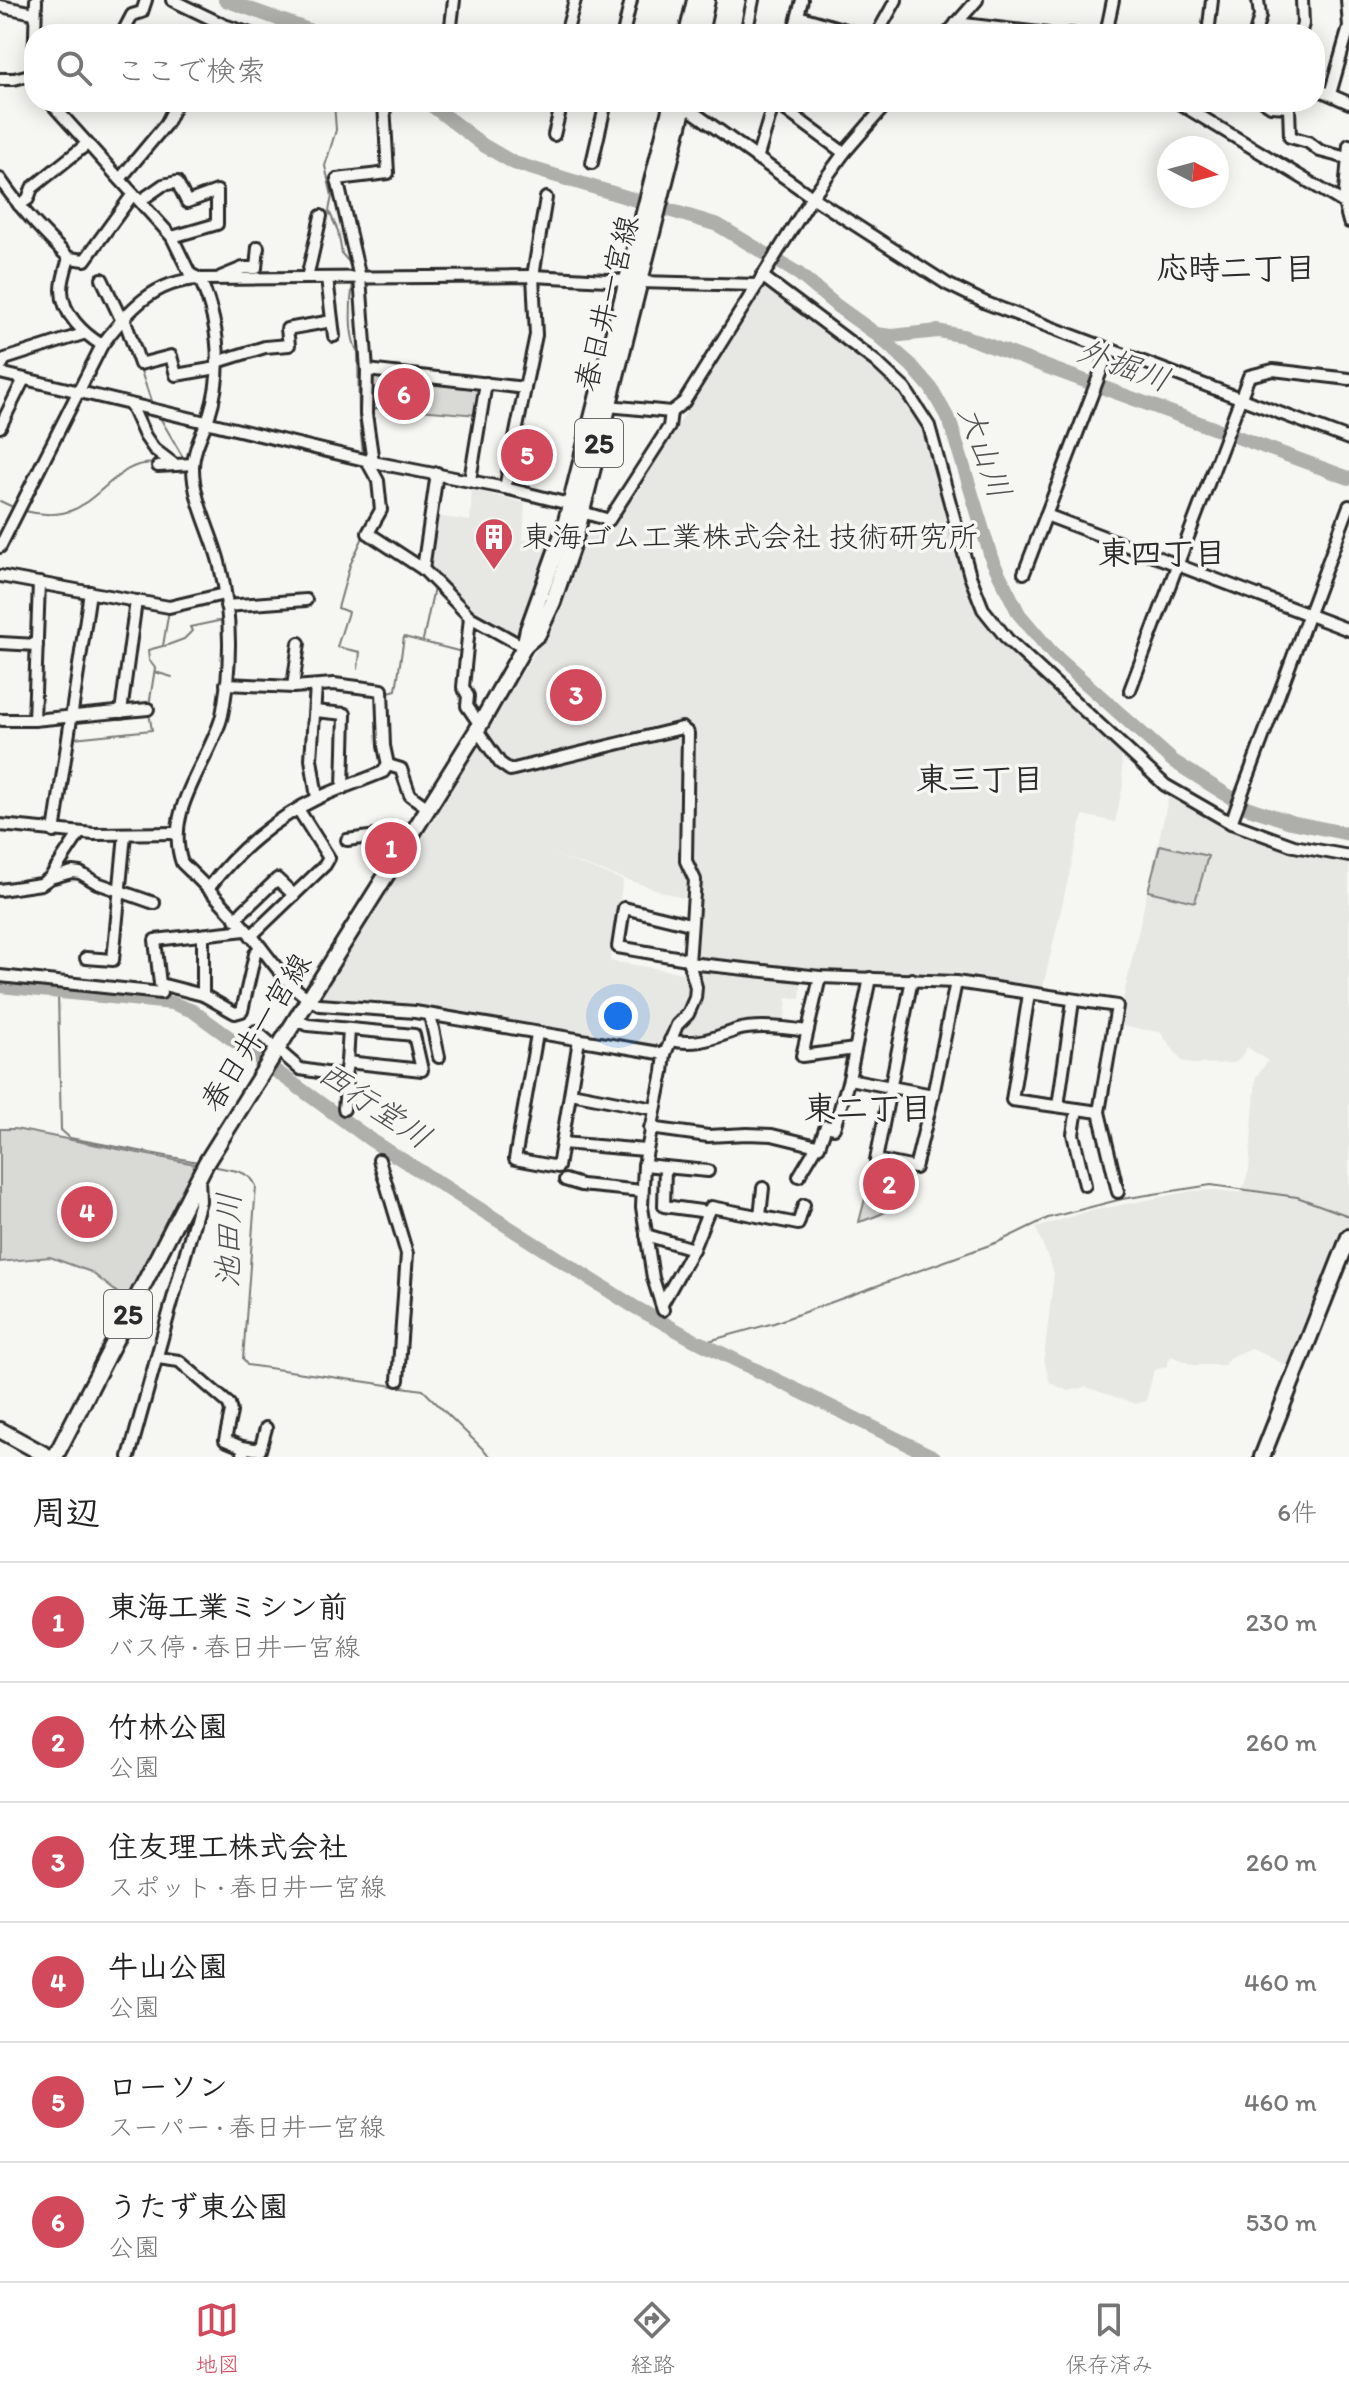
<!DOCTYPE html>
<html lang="ja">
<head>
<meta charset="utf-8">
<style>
  :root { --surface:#fff; --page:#f2f2f2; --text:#222; --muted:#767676; --line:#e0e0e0; --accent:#d1495b }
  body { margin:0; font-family:Itim,"Klee One",sans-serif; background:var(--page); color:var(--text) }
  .compass { position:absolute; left:1157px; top:136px; width:72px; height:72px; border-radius:50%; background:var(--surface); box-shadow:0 4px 20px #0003; rotate:96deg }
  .you { position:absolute; left:618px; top:1016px; width:28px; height:28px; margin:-20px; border:6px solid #fff; border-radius:50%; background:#1a73e8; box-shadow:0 0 0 12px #1a73e833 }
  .badge { display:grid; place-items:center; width:52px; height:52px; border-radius:50%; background:var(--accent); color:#fff; font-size:26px; font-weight:700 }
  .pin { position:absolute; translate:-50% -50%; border:4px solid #fff; box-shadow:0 2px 8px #0006 }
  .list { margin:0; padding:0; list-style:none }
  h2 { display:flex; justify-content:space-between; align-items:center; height:104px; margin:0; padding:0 32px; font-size:34px }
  h2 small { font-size:26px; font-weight:400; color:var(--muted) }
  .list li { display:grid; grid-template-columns:52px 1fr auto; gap:24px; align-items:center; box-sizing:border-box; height:120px; padding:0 32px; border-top:2px solid var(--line) }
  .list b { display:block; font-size:30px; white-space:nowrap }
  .list p { margin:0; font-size:26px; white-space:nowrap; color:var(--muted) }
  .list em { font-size:26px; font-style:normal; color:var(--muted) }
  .icon { flex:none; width:44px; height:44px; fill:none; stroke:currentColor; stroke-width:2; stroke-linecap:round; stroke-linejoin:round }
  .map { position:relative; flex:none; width:1349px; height:1457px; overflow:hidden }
  .search { position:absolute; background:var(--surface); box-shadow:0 4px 20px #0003; left:24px; right:24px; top:24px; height:88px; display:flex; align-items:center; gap:20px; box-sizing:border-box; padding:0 28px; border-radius:32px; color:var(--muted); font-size:30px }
  .sheet { height:824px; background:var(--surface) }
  nav { display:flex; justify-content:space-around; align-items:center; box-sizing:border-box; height:112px; border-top:2px solid var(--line); background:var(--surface); font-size:22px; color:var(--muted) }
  nav a { display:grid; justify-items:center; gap:4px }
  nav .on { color:var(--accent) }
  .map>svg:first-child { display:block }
  .built { fill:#e7e7e3 }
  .green { fill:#d9d9d5; stroke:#828280; stroke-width:2 }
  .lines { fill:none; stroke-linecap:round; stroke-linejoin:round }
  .stream { stroke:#7a7a78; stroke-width:2 }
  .river { stroke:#aeaeab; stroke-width:14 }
  .minor-casing { stroke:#2b2b2b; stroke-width:16 }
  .major-casing { stroke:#2b2b2b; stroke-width:20 }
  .minor { stroke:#f6f6f2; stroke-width:10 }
  .major { stroke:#f6f6f2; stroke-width:14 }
  .labels { text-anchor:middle; stroke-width:7; stroke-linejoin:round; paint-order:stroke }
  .shield { fill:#f6f6f2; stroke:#686867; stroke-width:2 }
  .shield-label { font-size:28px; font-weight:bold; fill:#2b2b2b }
  .street-label { font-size:30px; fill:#2b2b2b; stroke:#f6f6f2 }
  .poi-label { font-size:30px; fill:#2b2b2b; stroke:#f6f6f2; text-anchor:start }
  .neighbourhood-label { font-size:32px; font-weight:bold; fill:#2b2b2b; stroke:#f6f6f2 }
  .water-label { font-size:32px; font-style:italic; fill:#525251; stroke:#f6f6f2 }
</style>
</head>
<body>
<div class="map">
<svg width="1349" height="1457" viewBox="0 0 1349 1457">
  <rect width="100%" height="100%" fill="#f6f6f2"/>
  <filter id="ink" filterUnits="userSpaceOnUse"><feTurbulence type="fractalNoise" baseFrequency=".0125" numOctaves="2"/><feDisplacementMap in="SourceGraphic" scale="16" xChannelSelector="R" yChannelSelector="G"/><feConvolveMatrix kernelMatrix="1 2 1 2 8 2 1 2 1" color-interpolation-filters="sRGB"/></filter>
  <g filter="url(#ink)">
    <g class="built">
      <polygon points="767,283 898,386 926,432 963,563 1010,647 1121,751 1123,786 1115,822 1083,815 1042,991 957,979 825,972 693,959 691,897 682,898 551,854 623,880 610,961 690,974 692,997 663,1050 321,1002 318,996 561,611 587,531 596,528 610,533"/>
      <polygon points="472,490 525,503 523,540 555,541 521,636 513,637 477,617 430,568 436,516 470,521"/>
      <polygon points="1169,795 1174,795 1238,829 1349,859 1349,1229 1293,1369 1252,1348 1230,1357 1224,1365 1193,1365 1171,1356 1166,1367 1154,1370 1146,1401 1136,1404 1086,1387 1068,1391 1050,1383 1044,1359 1054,1273 1036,1228 1086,1212 1192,1191 1215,1190 1241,1193 1249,1170 1256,1077 1268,1061 1247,1047 1240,1059 1234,1063 1193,1064 1182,1061 1160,1032 1121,1026 1118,1022"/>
      <polygon points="699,968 802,976 800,999 787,998 784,1024 696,1039 675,1038 684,1022"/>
    </g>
    <g class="green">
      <polygon points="371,375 483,387 478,415 382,407 370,411"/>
      <polygon points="1160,845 1208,856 1195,902 1148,891"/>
      <polygon points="0,1129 15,1129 195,1164 197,1167 129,1302 91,1272 50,1257 0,1262"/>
      <path d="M874,1164L911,1172C903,1206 891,1212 859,1222Z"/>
    </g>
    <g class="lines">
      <g class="stream">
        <polyline points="334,102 336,130 325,166 332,196 329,211 338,231 342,254 349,262 352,272"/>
        <path d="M353,282C350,301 348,337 358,352L359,416L363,454"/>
        <polyline points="140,368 152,404"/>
        <polyline points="159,416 184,459"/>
        <polyline points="0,501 15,508"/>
        <path d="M25,511C40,515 60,516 75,509C101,497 124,458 155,464"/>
        <polyline points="0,571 169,602"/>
        <polyline points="423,640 434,588"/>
        <polyline points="165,646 184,639 192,631 190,627 223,620"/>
        <polyline points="358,669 360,652 337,647 348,612 338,608 350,565 364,535"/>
        <polyline points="155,672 172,677"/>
        <polyline points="385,693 396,690 404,637 462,652"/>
        <polyline points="149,706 155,668 149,660 148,650 163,646 169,610"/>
        <polyline points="73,738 152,730 149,713"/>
        <polyline points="58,993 61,1130 70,1138 198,1162"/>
        <path d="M212,1166C228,1170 249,1169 256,1186L243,1359L247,1365L423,1390L491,1457"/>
        <polyline points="696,1341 701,1343 774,1323 998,1242 1048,1218 1122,1199 1211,1185 1297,1197 1349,1216"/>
      </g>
      <g class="river">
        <polyline points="225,0 320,34"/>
        <polyline points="427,102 483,145 514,163 718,225 799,274 837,306 876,334 911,365 931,388 950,422 992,560 1019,614 1053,654 1173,761 1246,807 1291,822 1349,834"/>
        <polyline points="876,334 892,336 938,331 963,336 1349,478"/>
        <polyline points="0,986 172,1003 193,1011 371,1140 633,1306 696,1341"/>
        <polyline points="701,1343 934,1457"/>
      </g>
      <defs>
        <g id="minor">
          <polyline points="172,0 224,25 251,34"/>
          <polyline points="0,6 34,13"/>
          <polyline points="798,16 859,34"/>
          <polyline points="956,23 1048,34"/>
          <polyline points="122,34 132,15 142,12 146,0"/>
          <polyline points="450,34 454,0"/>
          <polyline points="566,34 575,0"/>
          <polyline points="623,34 631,0"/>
          <polyline points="746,34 753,0"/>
          <polyline points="793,34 802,0"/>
          <polyline points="877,34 896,0"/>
          <polyline points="947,34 977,0"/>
          <polyline points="1070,34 1072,34"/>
          <polyline points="1106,34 1113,0"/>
          <polyline points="1208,34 1212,0"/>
          <polyline points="1255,34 1260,16 1258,0"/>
          <polyline points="1300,34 1303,24 1302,0"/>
          <polyline points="34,70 36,0"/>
          <polyline points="0,79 14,79 34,74"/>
          <polyline points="1315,88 1349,103"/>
          <polyline points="1330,94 1349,27 1347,0"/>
          <path d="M50,102L172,237L190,274L200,279C219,323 224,369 209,416C203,432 193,450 193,468C193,500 211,531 219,562C229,601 231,644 227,683C225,695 224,708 221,719C206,767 164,811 182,863C206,886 229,910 251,935C272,960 290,992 320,1005L415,1012L665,1054"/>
          <polyline points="775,102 844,153"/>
          <polyline points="1177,102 1344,203"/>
          <polyline points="1265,102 1271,106 1289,107 1290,137 1308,142 1320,151 1347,158"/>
          <polyline points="682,104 812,197 947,284 986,303 1349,439"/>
          <polyline points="554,135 562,102"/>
          <polyline points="1349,145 1344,203 1349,222"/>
          <polyline points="757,159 774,102"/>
          <polyline points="592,163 606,102"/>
          <path d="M0,179C20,209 44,233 69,258L85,260L133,194"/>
          <polyline points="120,179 166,124 177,102"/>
          <polyline points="140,201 163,185 177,182 187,202 217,191 217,224 172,237"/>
          <polyline points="19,205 28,199 32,188 87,144"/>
          <path d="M69,258C66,268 62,280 62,290C62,314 84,334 102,345"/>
          <polyline points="762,276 875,361 905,389 929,426 970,576 983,609 1008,640 1165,785 1231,823 1294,846 1349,856"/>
          <polyline points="221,277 243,268 256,268 258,247"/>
          <polyline points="307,278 321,216"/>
          <polyline points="327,278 334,336"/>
          <polyline points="102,279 121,319"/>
          <polyline points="639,282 757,285"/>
          <polyline points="124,318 140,364 171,356 176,375 217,368"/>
          <polyline points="217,362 265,347 289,345 287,329 332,321"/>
          <polyline points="0,367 5,359 83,334"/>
          <polyline points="367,370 525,388 536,335 533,276 546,198"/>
          <polyline points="0,373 373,462 505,488 569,504 582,512 609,520 669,427 671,412"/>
          <polyline points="131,405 145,436 154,449 175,465"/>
          <polyline points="608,406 671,412 684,402 812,197 844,153 888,102"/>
          <polyline points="0,427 24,379"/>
          <polyline points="367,461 378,481 381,510 368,533 423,569"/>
          <polyline points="373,462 366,414 367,370 360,278 337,179 388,173 384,104"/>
          <polyline points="158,466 193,464"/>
          <polyline points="437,473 423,569 470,617 524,647"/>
          <polyline points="470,480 486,383"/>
          <polyline points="505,488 525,388"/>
          <polyline points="1046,515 1349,630"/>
          <path d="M0,547L102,345C128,310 155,280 200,279L533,276L626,281"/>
          <polyline points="1024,573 1109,350"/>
          <polyline points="0,576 169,607 224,594"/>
          <polyline points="226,606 306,600"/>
          <polyline points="470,617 463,687 468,696 467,706 480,725"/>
          <polyline points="0,643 37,645"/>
          <polyline points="226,684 293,687 334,684 382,690 384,746 388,765"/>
          <polyline points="316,686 311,759 317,798"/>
          <polyline points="293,687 299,643"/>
          <polyline points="1130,690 1249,376 1273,370 1349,379"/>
          <polyline points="315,711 345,714 343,788"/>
          <polyline points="121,712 136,601"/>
          <polyline points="2,720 34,720 148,709"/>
          <polyline points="34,720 39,583"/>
          <polyline points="477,730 500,763 510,770 682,728 688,733 686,861 695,880 689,963 820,977 956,982 1117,1006 1099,1112 1012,1100 1029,994"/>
          <polyline points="1231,823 1349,506"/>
          <polyline points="0,825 94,834 177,833"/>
          <polyline points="54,832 90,592"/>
          <polyline points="347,840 384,835 408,839"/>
          <polyline points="50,878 72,872 80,873 97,883 154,903"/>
          <path d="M208,889C236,851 276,818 318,798C339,788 362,781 383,772L388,765L401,769L410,795L428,808"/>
          <polyline points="0,890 41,884 50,878 79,834"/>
          <polyline points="235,919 277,879 294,895"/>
          <polyline points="245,930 155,940 160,984 203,995 235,1013 242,1011 255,954 260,947"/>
          <polyline points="203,935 203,995"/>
          <polyline points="251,936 325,865 329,858 298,809"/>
          <polyline points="86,958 113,960 125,834"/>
          <polyline points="687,959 618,947 624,908 690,924"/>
          <polyline points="0,976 161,993"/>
          <polyline points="820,977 802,1056 855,1049"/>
          <polyline points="912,979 876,1160 915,1168 933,1095 956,982"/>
          <polyline points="430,1015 439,1057"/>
          <polyline points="256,1031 300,1069 345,1076 347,1062 422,1070 414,1035 308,1025 294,1020"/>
          <polyline points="537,1034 515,1159 558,1167 579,1040"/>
          <path d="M670,1040C695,1046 714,1038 737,1030C757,1024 787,1028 807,1031"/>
          <polyline points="347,1062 349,1029"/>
          <polyline points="849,1079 933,1095"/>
          <polyline points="571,1093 654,1109"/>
          <polyline points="1058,1106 1073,1001"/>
          <polyline points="344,1109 347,1079 345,1076"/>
          <polyline points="1077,1109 1073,1134 1085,1185"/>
          <polyline points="1099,1112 1118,1192"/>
          <polyline points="650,1128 708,1136 747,1134 772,1135 817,1146"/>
          <polyline points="562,1143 645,1150"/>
          <polyline points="379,1160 407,1254 398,1380"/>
          <polyline points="644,1165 665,1167 664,1206 708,1212 711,1207 798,1224 804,1205"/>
          <polyline points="665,1167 708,1171"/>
          <polyline points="799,1176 817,1146 819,1146 826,1126 834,1128 849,1079 870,978"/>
          <polyline points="565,1180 581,1185 642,1191"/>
          <polyline points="760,1216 763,1188"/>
          <polyline points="646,1235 693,1249"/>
          <polyline points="662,1304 693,1249 708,1212"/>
          <polyline points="663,1310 653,1278 642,1207 644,1165 663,1072 665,1054 677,1025 688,1014 695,998 696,987 689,963"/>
          <polyline points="158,1358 179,1361 229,1404 231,1412 225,1440 242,1447 244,1457"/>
          <polyline points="242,1447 260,1450 266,1428"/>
          <polyline points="129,1457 200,1201 199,1177"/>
        </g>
        <g id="major">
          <polyline points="687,34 695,0"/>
          <polyline points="700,34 707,0"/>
          <polyline points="524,646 538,634 553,602 577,531 685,102"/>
          <polyline points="0,1430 49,1457"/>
          <polyline points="55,1457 206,1163 477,730 524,647 528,629 564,529 672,102"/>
          <polyline points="1262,1457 1349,1237"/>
        </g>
      </defs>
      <use href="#minor" class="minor-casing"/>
      <use href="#major" class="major-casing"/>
      <use href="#minor" class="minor"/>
      <use href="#major" class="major"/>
    </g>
  </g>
  <defs>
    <symbol id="building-pin" viewBox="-11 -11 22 30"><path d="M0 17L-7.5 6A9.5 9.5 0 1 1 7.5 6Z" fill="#d1495b" stroke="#f6f6f2"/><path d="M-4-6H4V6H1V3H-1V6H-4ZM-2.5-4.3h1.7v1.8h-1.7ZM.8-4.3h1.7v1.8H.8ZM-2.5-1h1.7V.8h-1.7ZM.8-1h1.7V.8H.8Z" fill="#fff"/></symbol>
  </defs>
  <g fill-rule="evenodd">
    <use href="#building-pin" x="472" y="515" width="44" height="60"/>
  </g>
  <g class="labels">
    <g class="shield">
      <rect x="575" y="419" width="48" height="48" rx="6"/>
      <rect x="104" y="1290" width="48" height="48" rx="6"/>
    </g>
    <g class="shield-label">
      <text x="599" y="453">25</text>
      <text x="128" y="1324">25</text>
    </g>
    <g class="street-label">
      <text transform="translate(607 303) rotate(-76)" y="10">春日井一宮線</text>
      <text transform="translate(256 1032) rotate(-58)" y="10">春日井一宮線</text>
    </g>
    <g class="poi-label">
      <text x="522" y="547">東海ゴム工業株式会社 技術研究所</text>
    </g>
    <g class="neighbourhood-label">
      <text x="1236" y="279">応時二丁目</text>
      <text x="1162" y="564">東四丁目</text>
      <text x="980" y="790">東三丁目</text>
      <text x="868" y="1119">東二丁目</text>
    </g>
    <g class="water-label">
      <text transform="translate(1124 365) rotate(20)" y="11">外掘川</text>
      <text transform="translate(985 452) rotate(70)" y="11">大山川</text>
      <text transform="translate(375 1105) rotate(34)" y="11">西行堂川</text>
      <text transform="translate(228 1240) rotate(-89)" y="11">池田川</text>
    </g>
  </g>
</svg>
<svg class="compass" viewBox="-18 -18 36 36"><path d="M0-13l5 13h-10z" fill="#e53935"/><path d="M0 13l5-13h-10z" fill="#767676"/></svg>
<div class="you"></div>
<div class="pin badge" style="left:391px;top:848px">1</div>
<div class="pin badge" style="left:889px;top:1184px">2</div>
<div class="pin badge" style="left:576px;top:695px">3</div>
<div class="pin badge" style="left:87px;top:1212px">4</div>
<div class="pin badge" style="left:527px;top:455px">5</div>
<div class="pin badge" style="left:404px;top:394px">6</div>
<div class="search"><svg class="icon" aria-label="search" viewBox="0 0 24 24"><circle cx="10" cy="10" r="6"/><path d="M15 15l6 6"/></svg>ここで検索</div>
</div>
<section class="sheet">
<h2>周辺<small>6件</small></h2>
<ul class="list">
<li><span class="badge">1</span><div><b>東海工業ミシン前</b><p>バス停 · 春日井一宮線</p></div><em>230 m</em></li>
<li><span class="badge">2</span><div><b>竹林公園</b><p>公園</p></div><em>260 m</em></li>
<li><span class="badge">3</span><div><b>住友理工株式会社</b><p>スポット · 春日井一宮線</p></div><em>260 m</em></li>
<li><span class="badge">4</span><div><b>牛山公園</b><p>公園</p></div><em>460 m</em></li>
<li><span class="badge">5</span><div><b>ローソン</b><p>スーパー · 春日井一宮線</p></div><em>460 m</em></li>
<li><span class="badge">6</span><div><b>うたず東公園</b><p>公園</p></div><em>530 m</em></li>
</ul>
</section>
<nav>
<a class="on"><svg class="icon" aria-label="map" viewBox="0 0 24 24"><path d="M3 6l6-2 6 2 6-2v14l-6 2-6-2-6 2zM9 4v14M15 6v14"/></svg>地図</a>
<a><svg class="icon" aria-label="directions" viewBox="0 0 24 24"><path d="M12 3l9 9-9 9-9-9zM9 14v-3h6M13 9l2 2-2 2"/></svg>経路</a>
<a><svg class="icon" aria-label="saved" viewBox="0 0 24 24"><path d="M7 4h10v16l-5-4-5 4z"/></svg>保存済み</a>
</nav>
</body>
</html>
